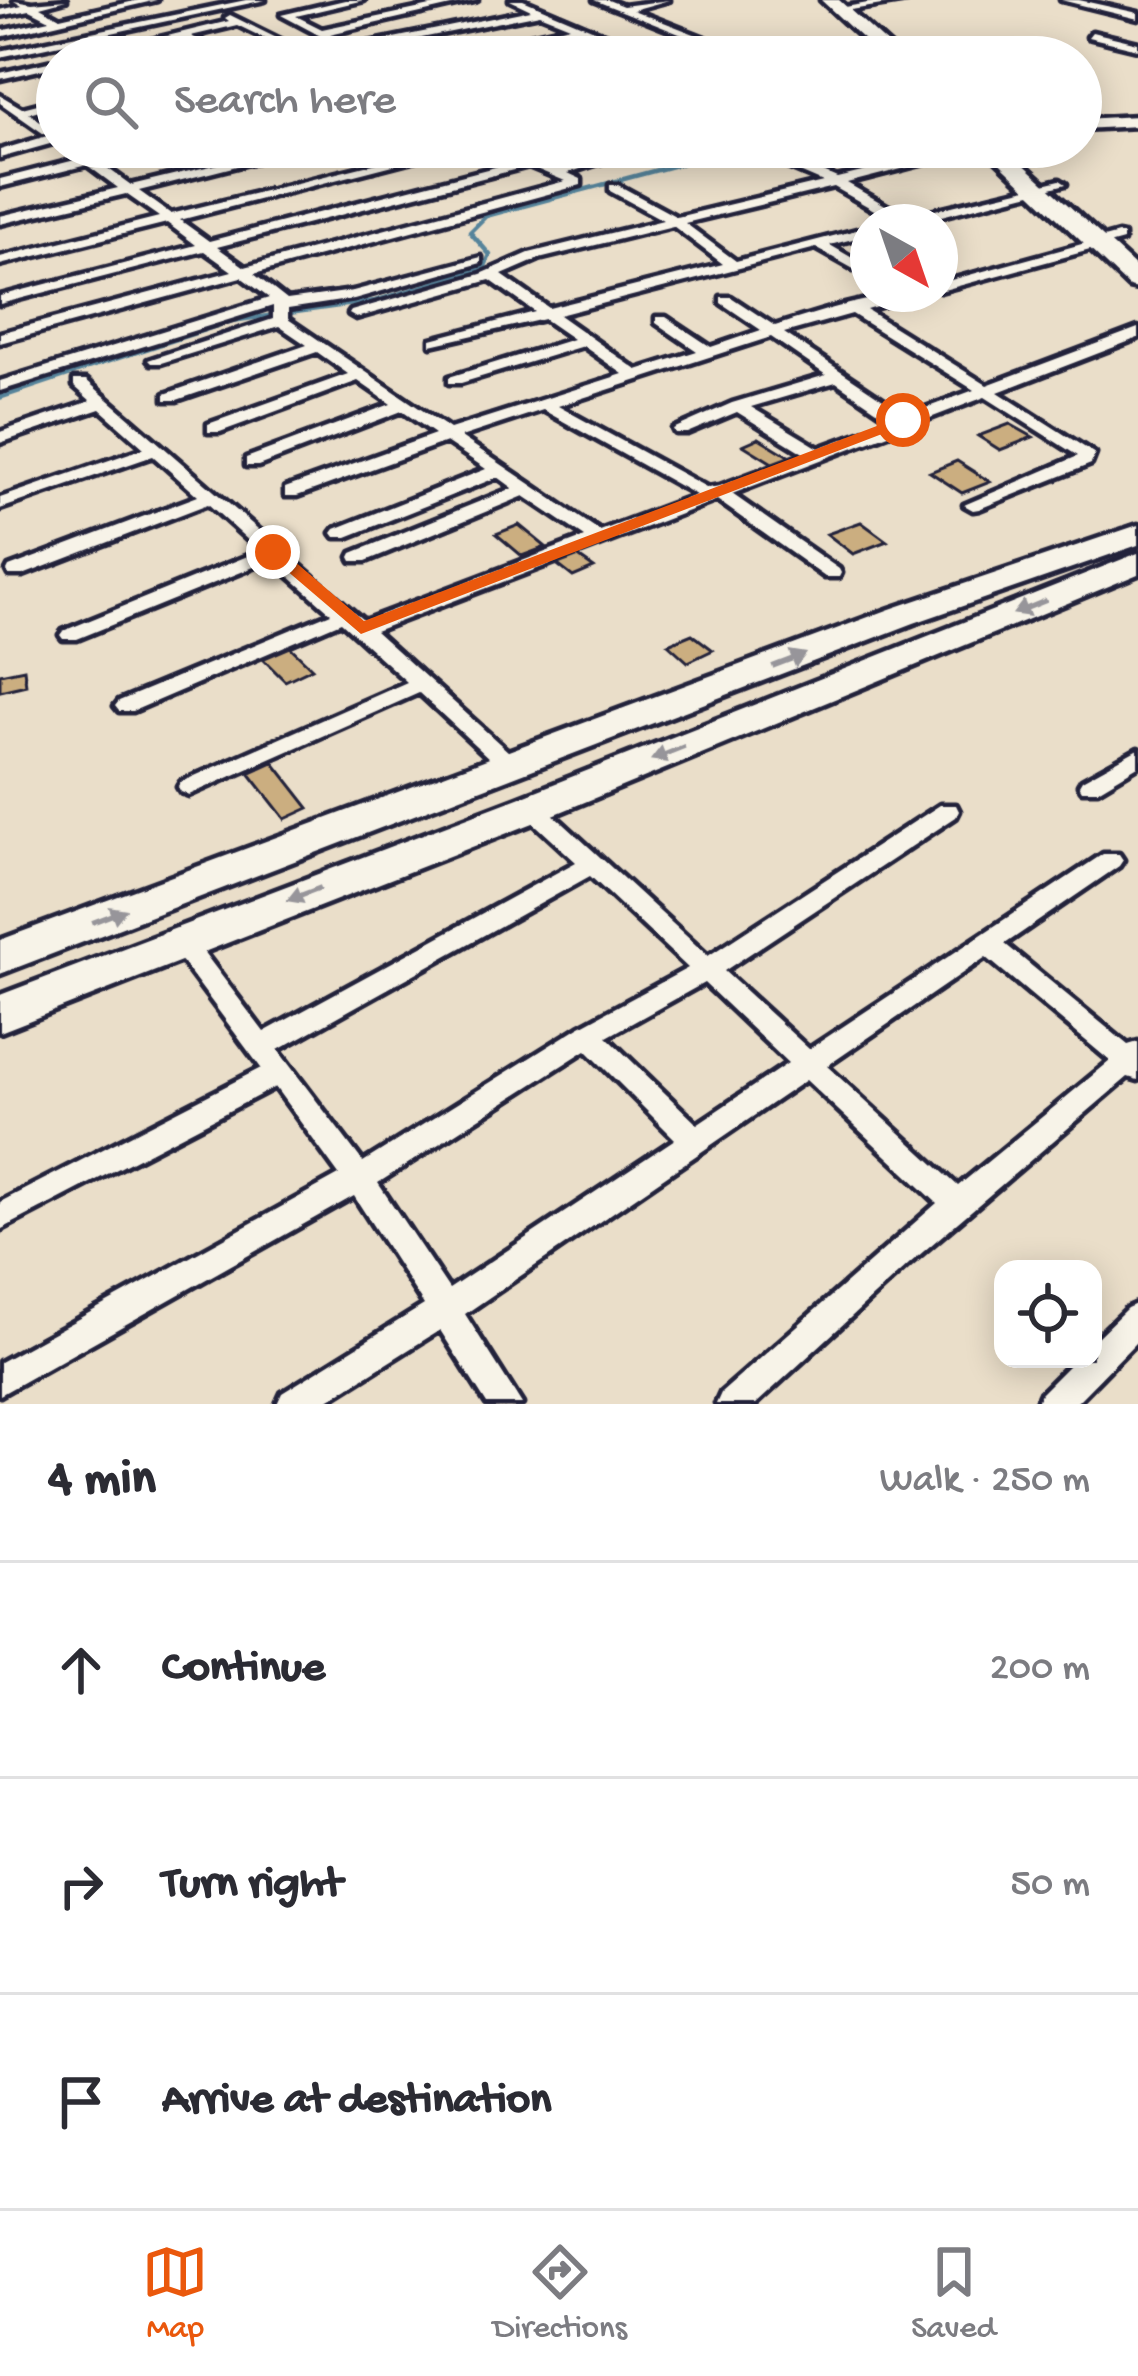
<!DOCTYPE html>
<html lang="en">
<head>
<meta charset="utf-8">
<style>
  :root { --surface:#fff; --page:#f7f7f7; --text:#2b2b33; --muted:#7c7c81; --line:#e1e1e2; --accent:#ea580c }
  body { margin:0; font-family:"Gochi Hand",sans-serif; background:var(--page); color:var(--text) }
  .controls { position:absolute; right:36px; bottom:36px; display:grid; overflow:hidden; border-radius:24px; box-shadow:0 6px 30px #0003 }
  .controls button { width:108px; height:108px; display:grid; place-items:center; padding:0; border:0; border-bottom:3px solid var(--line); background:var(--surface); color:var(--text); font:60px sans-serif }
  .compass { position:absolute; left:850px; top:204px; width:108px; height:108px; border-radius:50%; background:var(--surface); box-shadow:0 6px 30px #0003; rotate:140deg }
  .stop { position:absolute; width:36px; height:36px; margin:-27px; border:9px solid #ea580c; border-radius:50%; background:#fff }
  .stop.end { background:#ea580c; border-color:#fff; box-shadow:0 3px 12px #0008 }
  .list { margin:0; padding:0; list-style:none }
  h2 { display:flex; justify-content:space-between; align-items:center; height:156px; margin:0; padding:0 48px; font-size:51px }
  h2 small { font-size:39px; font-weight:400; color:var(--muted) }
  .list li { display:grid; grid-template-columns:78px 1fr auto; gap:36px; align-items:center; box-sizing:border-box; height:216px; padding:0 48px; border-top:3px solid var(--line) }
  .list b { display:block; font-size:45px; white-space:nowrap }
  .list em { font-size:39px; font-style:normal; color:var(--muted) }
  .icon { flex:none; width:66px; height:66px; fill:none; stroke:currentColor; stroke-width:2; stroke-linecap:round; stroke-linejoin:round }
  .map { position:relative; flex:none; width:1138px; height:1404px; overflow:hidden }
  .search { position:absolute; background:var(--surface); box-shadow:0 6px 30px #0003; left:36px; right:36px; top:36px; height:132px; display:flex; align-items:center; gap:30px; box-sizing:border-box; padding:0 42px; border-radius:66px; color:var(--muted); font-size:45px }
  .sheet { height:804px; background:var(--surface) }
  nav { display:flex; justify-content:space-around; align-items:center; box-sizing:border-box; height:168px; border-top:3px solid var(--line); background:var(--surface); font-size:33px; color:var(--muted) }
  nav a { display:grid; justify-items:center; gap:6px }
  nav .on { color:var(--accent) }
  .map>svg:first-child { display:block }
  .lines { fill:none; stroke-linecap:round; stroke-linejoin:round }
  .stream-far1 { stroke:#57849b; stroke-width:4.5 }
  .stream { stroke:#57849b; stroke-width:6 }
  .building { fill:#cbae80; stroke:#22223b; stroke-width:3 }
  .street-casing { stroke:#22223b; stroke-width:9 }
  .secondary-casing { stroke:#22223b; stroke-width:9 }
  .primary-casing { stroke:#22223b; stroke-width:9 }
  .street { fill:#f7f3e8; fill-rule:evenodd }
  .secondary { fill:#f7f3e8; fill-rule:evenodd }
  .primary { fill:#f7f3e8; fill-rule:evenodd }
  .oneway { fill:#97959a }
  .route { fill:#ea580c }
</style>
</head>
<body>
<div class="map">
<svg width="1138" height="1404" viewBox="0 0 1138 1404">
  <rect width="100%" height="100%" fill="#eadec9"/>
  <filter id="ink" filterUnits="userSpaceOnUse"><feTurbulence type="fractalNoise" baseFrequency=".00833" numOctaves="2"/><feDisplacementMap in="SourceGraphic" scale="24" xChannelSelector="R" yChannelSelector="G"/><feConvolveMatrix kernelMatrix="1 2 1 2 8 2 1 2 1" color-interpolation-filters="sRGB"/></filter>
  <g filter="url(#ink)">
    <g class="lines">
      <polyline class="stream-far1" points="75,372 232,321 375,301 484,268 490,255 470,232 486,216 743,147"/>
      <polyline class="stream" points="0,397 84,369"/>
    </g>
    <g class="building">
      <polygon points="1010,424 1033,437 1000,450 978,436"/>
      <polygon points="759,438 790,457 774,464 743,445"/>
      <polygon points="957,461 990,482 962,493 930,472"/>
      <polygon points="861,522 887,541 853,554 827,534"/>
      <polygon points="519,525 546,547 522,556 496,534"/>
      <polygon points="570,551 594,568 573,577 550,559"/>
      <polygon points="692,634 713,650 688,662 668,644"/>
      <polygon points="286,643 312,668 285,681 259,655"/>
      <polygon points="24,669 26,685 0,691 0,674"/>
      <polygon points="273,762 309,808 285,819 249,773"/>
    </g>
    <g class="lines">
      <defs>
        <g id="street">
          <polygon points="14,0 32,3 66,0 40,7 60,18 139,0 157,0 0,37 0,31 50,20 30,10 0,16 0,10 22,5"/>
          <polygon points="246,0 265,0 0,57 0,51"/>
          <path d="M345,0H364L296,16L322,29L459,0H477L330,34L354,46L531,10L510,0H523L658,57C644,57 632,49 619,49C601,50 586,57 568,57L613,44L579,30L459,56L454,53L570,26L540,14L362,50L373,57H360L281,15Z"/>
          <path d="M594,0H608L623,6L669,0L633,10L753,57C742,57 733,52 722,51C710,50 694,57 681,57L712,47Z"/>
          <polygon points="885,0 912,0 839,12 834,9"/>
          <polygon points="1061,0 1079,0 1138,13 1138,19"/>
          <path d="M230,15L315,57H302L280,47C232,59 225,62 180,39L100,57H81L229,21L225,18ZM237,25L272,42L227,54L191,36Z"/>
          <polygon points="1092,32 1138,43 1138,49 1088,37"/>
          <polygon points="57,60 57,66 0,79 0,73"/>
          <polygon points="0,95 22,108 57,99 57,105 29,113 57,133 57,142 0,158 0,150 47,136 0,103"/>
          <path d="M64,147H78L91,157L130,147H150L99,162L131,185L290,147H311L139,191L171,214L442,147H463L180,220L209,241L518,161L491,147H507L557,169L628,147H647L568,173L581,179V185L254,274L287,300L353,291L481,257V263L354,299L288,309V319L450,429L623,374L583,346L461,383H449V377L573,339L544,319L431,345V339L535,312L490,280L356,318L349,314L351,311L481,274L529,253L663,220L610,191V185H618L677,217L823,182L753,152L752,147H766L837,178L966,147H987L847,183L906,217L1060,180L1066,184L918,222H895L834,187L685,223L736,261L868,227V235L830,245L868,267V277L816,248L559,315L637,370L697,351L656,323V317H666L711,347L761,330L721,303V297H731L775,326C822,311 872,294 922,294L867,310L987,385L1138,328V338L998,392L1095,454L1091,464L979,509L973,510L964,505L1078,456L985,397L732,494L839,569L841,573L839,577H825L717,500L375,631L520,762L523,767L520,772H504L419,693L189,795L181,792L178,787L181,782L407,682L341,622L133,711H119L115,706L119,701L331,613L271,560L77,639H63L60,635L63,631L260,551L208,504L23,575H9L7,571L9,567L198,496L153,456L0,509V498L144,448L100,409L0,443V432L91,401L74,386V380H86L364,621L585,537L524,496L366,561H352L350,557L352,553L513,488L498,477L347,537H335L332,533L335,529L486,469L446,442L297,496H285V488L435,434L402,411L258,466H246V458L391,404L358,381L220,432H208V424L348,374L317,352L177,400H165V394L307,345L279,326L161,363H151L148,360L273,319V306L0,391V381L269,298L241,277L0,343V333L232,271L204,251L0,304V296L196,245L167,223L0,265V257L159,217L126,194L0,224V216L118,188L87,165L0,187V179L79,159ZM529,166L565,181L245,267L217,247ZM673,226L723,264L549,308L502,275L539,259ZM852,314L974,390L907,415L784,333ZM771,337L826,375L732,403L673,429L675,433H687L737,412L805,454L720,486L708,488L558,406ZM836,382L893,421L819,448L751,407ZM543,410L696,495L600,531L461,437Z"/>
          <polygon points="1118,234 1123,235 1123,241 940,291 940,283"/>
          <polygon points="1138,749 1138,766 1098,790 1082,790 1079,785 1082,780"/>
          <path d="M532,800L540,802L708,956L940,805H956L959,811L956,817L724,971L809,1049L1103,854H1119L1123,860L1119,866L1005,944L1128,1045L1138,1042V1080L1128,1077L910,1263L756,1404H716L721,1393L937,1203L806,1080L465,1314L522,1404H487L440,1330L322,1404H277L282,1393L424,1305L354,1196L0,1395V1362L339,1175L275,1087L0,1230V1202L261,1068L172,948L169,941L172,934L181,932L190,934L264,1032L576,862L524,814L521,808L524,802ZM590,876L688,968L579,1027L363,1162L278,1050ZM986,957L1110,1061L958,1186L827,1066ZM704,983L788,1063L697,1124L607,1037ZM586,1050L675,1139L449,1289L378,1183Z"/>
          <polygon points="1138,1303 1138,1340 1075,1404 1036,1404 1041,1393 1075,1359 1093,1359 1093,1341 1127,1308"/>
        </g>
        <polygon id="secondary" points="1138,116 1138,126 1081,129 1081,119"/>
        <g id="primary">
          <polygon points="821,0 839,0 902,57 882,57"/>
          <polygon points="983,147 1005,147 1138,269 1138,289 1129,287"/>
          <polygon points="1138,525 1138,545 914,623 0,974 0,940 890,609"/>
          <polygon points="1138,553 1138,574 546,818 0,1032 0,995 518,798"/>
        </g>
      </defs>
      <use href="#street" class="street-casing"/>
      <use href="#secondary" class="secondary-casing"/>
      <use href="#primary" class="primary-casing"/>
      <use href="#street" class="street"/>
      <use href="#secondary" class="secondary"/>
      <use href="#primary" class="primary"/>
    </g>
    <defs><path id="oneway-solid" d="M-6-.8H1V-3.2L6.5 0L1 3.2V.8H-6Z" transform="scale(3)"/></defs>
    <g class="oneway">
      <use href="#oneway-solid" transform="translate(1030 607) rotate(158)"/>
      <use href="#oneway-solid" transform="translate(789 660) rotate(-21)"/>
      <use href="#oneway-solid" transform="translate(668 753) rotate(158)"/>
      <use href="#oneway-solid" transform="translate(304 894) rotate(159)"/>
      <use href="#oneway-solid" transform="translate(109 916) rotate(-21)"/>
    </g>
  </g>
  <polygon class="route" points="903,416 911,420 908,424 361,634 265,552 279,548 364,621"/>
</svg>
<div class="controls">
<button><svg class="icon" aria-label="locate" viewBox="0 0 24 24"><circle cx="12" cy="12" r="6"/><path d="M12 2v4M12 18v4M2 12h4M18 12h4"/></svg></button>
</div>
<svg class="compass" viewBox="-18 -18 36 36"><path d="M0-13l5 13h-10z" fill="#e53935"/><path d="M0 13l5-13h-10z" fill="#7c7c81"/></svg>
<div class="stop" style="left:903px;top:420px"></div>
<div class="stop end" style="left:273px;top:552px"></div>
<div class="search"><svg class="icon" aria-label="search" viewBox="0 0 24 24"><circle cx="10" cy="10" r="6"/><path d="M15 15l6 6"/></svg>Search here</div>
</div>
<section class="sheet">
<h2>4 min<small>Walk · 250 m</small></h2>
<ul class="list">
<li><svg class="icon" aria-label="ahead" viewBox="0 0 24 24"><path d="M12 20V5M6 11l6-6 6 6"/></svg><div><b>Continue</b></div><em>200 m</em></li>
<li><svg class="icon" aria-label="right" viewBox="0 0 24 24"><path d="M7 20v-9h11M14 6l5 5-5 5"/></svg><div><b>Turn right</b></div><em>50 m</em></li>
<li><svg class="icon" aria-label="arrive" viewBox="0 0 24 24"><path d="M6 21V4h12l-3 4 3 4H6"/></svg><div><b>Arrive at destination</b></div></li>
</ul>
</section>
<nav>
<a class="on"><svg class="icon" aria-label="map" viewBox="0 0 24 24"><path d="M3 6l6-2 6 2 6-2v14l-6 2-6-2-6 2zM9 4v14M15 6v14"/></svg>Map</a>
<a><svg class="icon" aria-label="directions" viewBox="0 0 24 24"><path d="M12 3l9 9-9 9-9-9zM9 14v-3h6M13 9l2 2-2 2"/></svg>Directions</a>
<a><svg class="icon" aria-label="saved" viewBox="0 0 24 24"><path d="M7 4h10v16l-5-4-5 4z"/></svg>Saved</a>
</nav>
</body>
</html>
